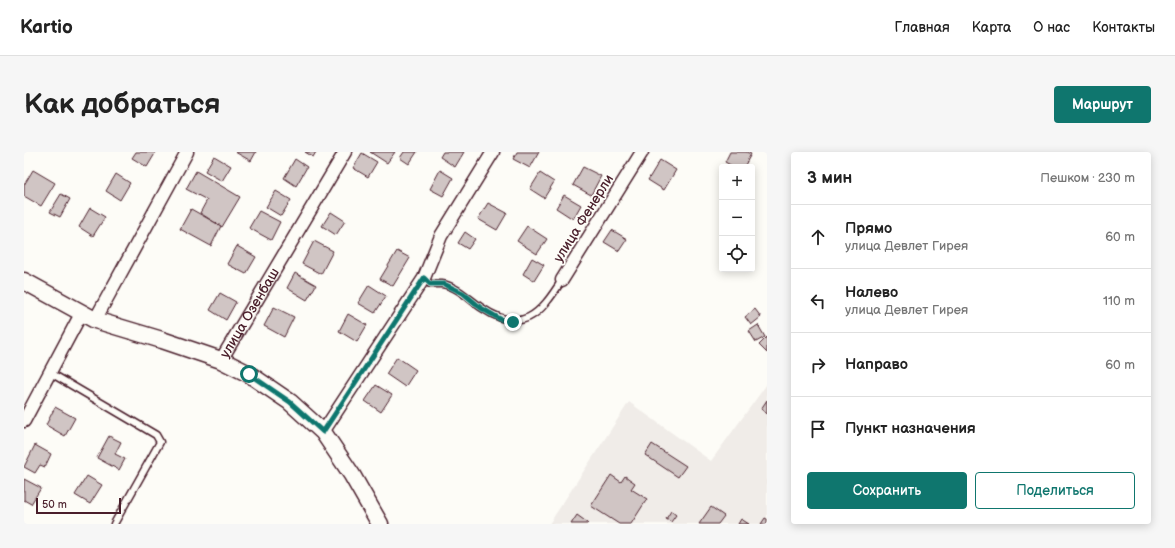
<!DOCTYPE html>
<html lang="ru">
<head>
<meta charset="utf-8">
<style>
  :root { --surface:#fff; --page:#f6f6f6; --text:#222; --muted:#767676; --line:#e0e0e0; --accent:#0f766e }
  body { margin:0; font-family:"Balsamiq Sans",sans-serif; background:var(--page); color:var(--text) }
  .controls { position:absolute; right:12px; top:12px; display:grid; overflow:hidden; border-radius:4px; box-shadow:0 2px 10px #0003 }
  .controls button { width:36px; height:36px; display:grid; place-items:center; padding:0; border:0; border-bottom:1px solid var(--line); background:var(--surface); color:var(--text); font:20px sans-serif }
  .scale { position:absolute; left:12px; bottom:10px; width:85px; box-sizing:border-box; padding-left:4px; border:2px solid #4a1f2b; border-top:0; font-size:11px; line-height:14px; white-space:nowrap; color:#4a1f2b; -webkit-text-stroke:3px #fdfcf7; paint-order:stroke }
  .stop { position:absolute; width:12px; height:12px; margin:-9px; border:3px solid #0f766e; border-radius:50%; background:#fff }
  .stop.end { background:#0f766e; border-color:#fff; box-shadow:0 1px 4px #0008 }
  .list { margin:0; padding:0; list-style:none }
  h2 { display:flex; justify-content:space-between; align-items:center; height:52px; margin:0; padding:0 16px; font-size:17px }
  h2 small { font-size:13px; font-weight:400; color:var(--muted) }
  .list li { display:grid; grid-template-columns:26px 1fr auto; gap:12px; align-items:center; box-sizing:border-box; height:64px; padding:0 16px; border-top:1px solid var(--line) }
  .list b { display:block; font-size:15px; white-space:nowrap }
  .list p { margin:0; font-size:13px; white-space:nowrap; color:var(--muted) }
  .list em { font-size:13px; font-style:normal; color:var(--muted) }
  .actions { display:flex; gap:8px; padding:12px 16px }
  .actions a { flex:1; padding:9px 0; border:1px solid var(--accent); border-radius:4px; text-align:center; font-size:14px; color:var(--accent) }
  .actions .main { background:var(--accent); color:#fff }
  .icon { flex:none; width:22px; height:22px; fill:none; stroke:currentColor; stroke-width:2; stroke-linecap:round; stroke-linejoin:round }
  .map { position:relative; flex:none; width:743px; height:372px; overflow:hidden; border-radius:4px }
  header { display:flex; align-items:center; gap:24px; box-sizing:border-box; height:56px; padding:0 20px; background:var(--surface); border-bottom:1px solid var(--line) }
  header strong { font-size:19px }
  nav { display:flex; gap:22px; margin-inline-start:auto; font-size:14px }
  .intro { display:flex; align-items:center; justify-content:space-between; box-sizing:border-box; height:96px; padding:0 24px }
  h1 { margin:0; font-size:28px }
  .button { padding:10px 18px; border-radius:4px; background:var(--accent); color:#fff; font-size:14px; font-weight:700 }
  main { display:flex; gap:24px; padding:0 24px }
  aside { flex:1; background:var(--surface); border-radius:4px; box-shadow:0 2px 10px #0003 }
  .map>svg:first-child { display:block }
  .built { fill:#f0ece8 }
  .building { fill:#d0c5c4; stroke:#4a1f2b }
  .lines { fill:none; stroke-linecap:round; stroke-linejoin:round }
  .lane-casing { stroke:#4a1f2b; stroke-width:9 }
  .street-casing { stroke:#4a1f2b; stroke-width:15 }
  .secondary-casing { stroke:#4a1f2b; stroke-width:19 }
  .lane { stroke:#fdfcf7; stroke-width:6 }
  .street { stroke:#fdfcf7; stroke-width:12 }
  .secondary { stroke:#fdfcf7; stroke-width:16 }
  .route { stroke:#0f766e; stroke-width:5 }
  .labels { text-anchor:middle; stroke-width:3.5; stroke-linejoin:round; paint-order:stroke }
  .street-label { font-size:14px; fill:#4a1f2b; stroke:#fdfcf7 }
</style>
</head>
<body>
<header>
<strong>Kartio</strong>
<nav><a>Главная</a><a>Карта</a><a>О нас</a><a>Контакты</a></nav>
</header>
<div class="intro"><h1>Как добраться</h1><a class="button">Маршрут</a></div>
<main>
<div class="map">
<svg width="743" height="372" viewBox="0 0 743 372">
  <rect width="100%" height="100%" fill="#fdfcf7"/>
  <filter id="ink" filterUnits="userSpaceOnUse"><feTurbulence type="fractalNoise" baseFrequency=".025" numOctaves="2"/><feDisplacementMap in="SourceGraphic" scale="8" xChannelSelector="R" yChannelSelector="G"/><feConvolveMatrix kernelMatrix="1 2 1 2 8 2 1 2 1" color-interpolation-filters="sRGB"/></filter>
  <g filter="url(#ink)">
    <polygon class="built" points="743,232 743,372 525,372 605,250 687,309"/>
    <g class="building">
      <polygon points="112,0 132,0 123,15 108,6"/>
      <polygon points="211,0 232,0 227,9"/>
      <polygon points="281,0 292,0 289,5"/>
      <polygon points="346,0 371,0 363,11"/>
      <polygon points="380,0 393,0 385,12 376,6"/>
      <polygon points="419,0 440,0 431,15 416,5"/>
      <polygon points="493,0 515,0 506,16 489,7"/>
      <polygon points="706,0 722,0 727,2 720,15 710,15 701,10"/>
      <polygon points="338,1 353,10 344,25 329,16"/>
      <polygon points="190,4 207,14 198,29 181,19"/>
      <polygon points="271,7 283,15 272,34 260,26"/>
      <polygon points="636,8 652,18 640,38 624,28"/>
      <polygon points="559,15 577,24 567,43 549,33"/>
      <polygon points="9,18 31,31 17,54 0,44 0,33"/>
      <polygon points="416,18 429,26 419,44 406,37"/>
      <polygon points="172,19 216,45 198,75 176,61 183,48 162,37"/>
      <polygon points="516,21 530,30 520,46 506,37"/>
      <polygon points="92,22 106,31 96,48 82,39"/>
      <polygon points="252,39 267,48 257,64 242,55"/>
      <polygon points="37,42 46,47 36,65 26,60"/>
      <polygon points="540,43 557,53 549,67 532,56"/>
      <polygon points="464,51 483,61 473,78 454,67"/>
      <polygon points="66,56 81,65 69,84 55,75"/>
      <polygon points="167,57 197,74 187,94 156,77"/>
      <polygon points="235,59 256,70 247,88 225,76"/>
      <polygon points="307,60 321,69 312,83 298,74"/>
      <polygon points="503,74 523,87 513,102 493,89"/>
      <polygon points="588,78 603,87 595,99 580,90"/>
      <polygon points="441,80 451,87 444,97 434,91"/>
      <polygon points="290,89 309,99 297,122 278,112"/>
      <polygon points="213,94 232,105 222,122 203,112"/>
      <polygon points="373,99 386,106 369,134 356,127"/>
      <polygon points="508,106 520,113 510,129 499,122"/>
      <polygon points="271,121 292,133 283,148 263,136"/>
      <polygon points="345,133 362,144 351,161 334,151"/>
      <polygon points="196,141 212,150 202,168 186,158"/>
      <polygon points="250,155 270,165 260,185 240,174"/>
      <polygon points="731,157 737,165 727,173 721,165"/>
      <polygon points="324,162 343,173 333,190 315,179"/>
      <polygon points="734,173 741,185 732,190 725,179"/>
      <polygon points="743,185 743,201 735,193"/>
      <polygon points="373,205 392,218 381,235 362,222"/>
      <polygon points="352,233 368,243 357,260 341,249"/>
      <polygon points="743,248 743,262 737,257"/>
      <polygon points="31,255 51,266 41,284 22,273"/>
      <polygon points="85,284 97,290 91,302 101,307 95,318 73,306"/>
      <polygon points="628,292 662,314 654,325 621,303"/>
      <polygon points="11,293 27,302 21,315 16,313 11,321 0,315"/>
      <polygon points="587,323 597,330 601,324 611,331 607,337 623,347 607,372 595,372 567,354"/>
      <polygon points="63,324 78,333 66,352 51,343"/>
      <polygon points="0,327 17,336 7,352 0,348"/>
      <polygon points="687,355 700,364 694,372 675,372"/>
      <polygon points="647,359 652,363 647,370 642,367"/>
      <polygon points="553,363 564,371 563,372 547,372"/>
      <polygon points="741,366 743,367 743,372 737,372"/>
      <polygon points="717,367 725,372 714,372"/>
    </g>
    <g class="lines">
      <defs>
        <g id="lane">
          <path d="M400,126L406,132C410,132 414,132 418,132C433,134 446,148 458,156C498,183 516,163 538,128"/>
          <polyline points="25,220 132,283 136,290 90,372"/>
        </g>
        <g id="street">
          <polyline points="538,128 618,0"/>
          <polyline points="71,168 163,0"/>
          <path id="s1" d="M197,208L321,0"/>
          <polyline points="0,269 58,160"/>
          <polyline points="299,280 400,126 417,84 469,0"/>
        </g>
        <polyline id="secondary" points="0,129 71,168 138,188 197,208 225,222 266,250 299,280 328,323 356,372"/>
      </defs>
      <use href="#lane" class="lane-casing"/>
      <use href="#street" class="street-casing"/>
      <use href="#secondary" class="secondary-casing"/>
      <use href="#lane" class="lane"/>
      <use href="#street" class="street"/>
      <use href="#secondary" class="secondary"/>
    </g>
  </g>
  <g class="lines" filter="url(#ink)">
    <polyline class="route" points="225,222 266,250 299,280 400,126 406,132 420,132 439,141 457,156 476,167 489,170"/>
  </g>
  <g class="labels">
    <g class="street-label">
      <text transform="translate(559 66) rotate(-58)" y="5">улица Фенерли</text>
      <text dy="5" stroke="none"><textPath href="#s1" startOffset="55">улица Озенбаш</textPath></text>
    </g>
  </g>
</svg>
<div class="controls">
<button>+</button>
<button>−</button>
<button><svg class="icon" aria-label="locate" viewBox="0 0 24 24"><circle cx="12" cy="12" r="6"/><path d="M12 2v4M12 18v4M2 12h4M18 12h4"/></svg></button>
</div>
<div class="scale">50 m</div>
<div class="stop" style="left:225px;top:222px"></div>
<div class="stop end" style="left:489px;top:170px"></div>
</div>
<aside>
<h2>3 мин<small>Пешком · 230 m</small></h2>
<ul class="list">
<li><svg class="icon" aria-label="ahead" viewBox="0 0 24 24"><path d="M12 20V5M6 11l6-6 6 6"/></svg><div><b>Прямо</b><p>улица Девлет Гирея</p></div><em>60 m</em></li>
<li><svg class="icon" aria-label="left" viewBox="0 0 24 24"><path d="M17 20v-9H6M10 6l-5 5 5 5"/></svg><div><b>Налево</b><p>улица Девлет Гирея</p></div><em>110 m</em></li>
<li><svg class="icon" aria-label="right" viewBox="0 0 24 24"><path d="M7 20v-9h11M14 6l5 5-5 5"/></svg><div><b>Направо</b></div><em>60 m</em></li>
<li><svg class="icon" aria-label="arrive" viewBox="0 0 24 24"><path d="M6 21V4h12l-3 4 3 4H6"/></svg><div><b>Пункт назначения</b></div></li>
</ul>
<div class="actions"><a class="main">Сохранить</a><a>Поделиться</a></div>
</aside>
</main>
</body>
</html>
